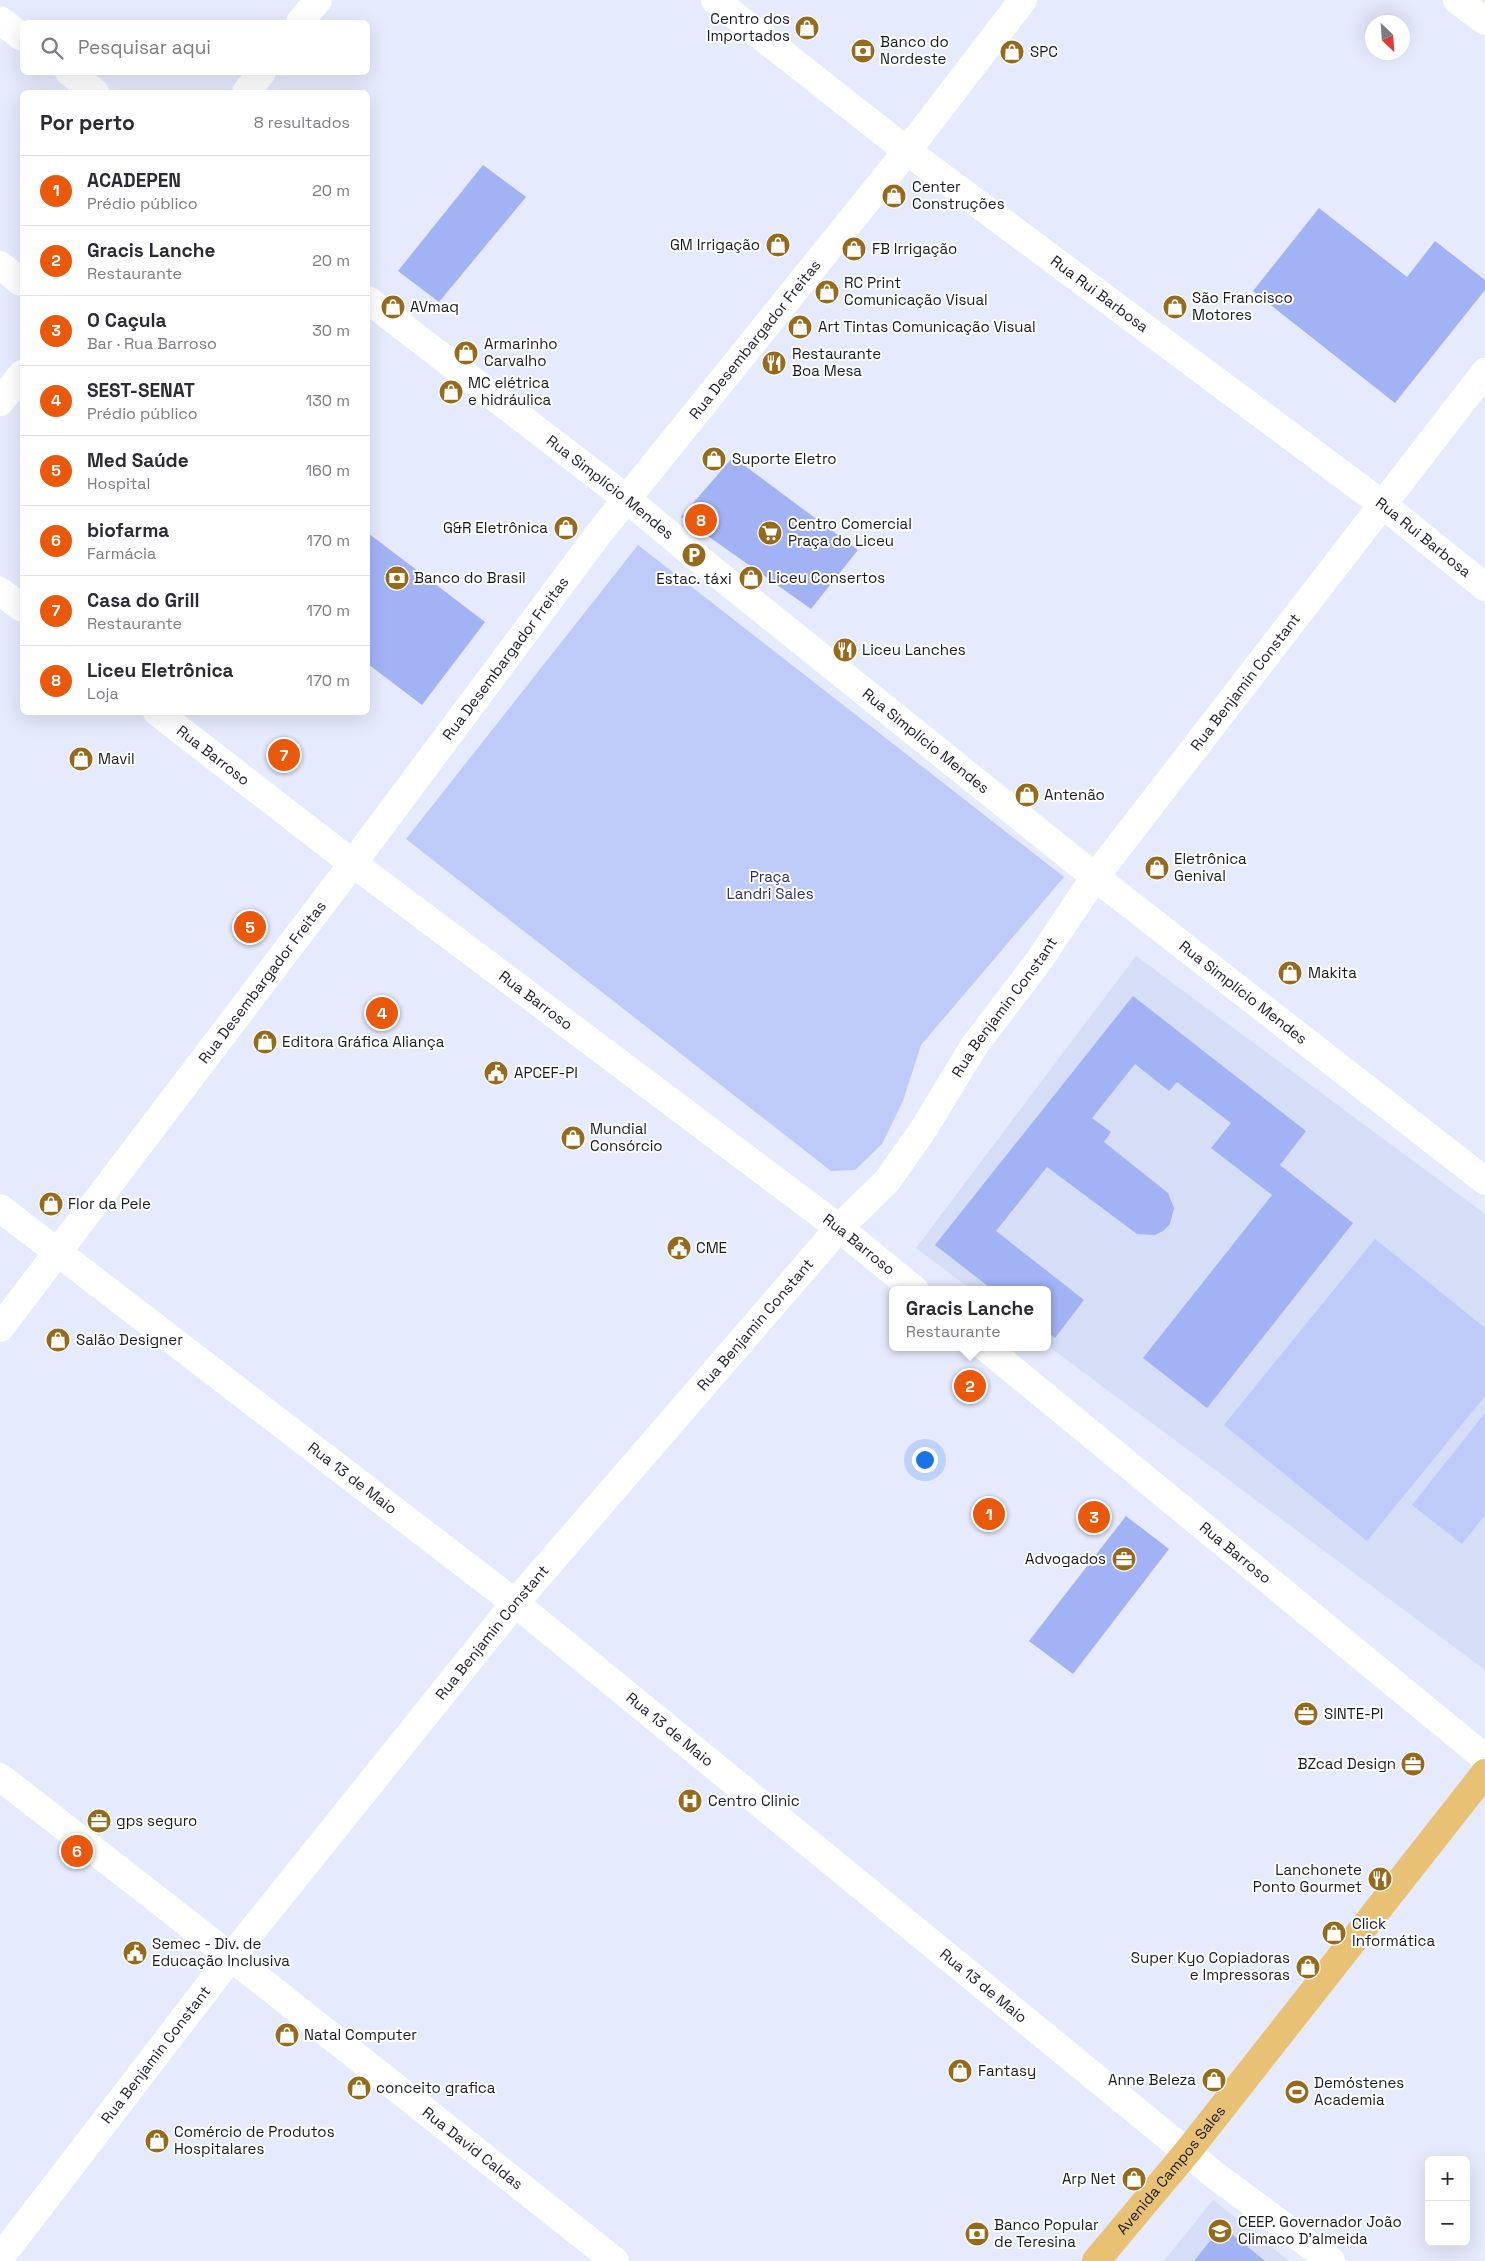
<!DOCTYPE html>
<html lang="pt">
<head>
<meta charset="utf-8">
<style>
  :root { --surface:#fff; --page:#f7f7f7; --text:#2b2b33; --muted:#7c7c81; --line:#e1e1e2; --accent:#ea580c }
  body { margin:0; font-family:"Space Grotesk",sans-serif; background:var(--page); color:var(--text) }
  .controls { position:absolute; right:15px; bottom:15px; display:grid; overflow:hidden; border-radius:8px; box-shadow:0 5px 20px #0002 }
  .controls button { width:45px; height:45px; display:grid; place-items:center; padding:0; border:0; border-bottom:1px solid var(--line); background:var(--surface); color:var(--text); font:25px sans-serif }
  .compass { position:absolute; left:1365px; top:15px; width:45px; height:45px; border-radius:50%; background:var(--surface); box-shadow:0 5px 20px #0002; rotate:155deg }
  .you { position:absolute; left:924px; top:1459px; width:18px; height:18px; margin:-12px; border:4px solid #fff; border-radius:50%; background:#1a73e8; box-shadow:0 0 0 8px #1a73e833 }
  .badge { display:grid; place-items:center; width:32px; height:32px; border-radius:50%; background:var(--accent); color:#fff; font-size:16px; font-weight:700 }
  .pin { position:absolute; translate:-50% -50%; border:2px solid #fff; box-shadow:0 1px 5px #0006 }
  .popup { position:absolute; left:889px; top:1286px; width:162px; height:65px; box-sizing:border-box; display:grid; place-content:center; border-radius:8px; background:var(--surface); filter:drop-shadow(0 1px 4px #0005); font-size:16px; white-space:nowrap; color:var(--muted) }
  .popup b { font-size:19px; color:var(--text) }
  .popup::after { content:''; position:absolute; left:50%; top:100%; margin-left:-10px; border:10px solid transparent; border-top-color:var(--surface) }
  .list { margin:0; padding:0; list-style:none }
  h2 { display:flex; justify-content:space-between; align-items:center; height:65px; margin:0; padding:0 20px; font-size:21px }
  h2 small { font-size:16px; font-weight:400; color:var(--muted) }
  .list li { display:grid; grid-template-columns:32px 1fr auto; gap:15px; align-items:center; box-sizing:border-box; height:70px; padding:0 20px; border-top:1px solid var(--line) }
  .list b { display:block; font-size:19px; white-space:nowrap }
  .list p { margin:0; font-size:16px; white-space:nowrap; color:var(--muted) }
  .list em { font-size:16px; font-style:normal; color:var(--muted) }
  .icon { flex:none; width:28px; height:28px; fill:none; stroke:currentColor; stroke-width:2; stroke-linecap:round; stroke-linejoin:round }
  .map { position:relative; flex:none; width:1485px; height:2261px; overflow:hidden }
  .search { position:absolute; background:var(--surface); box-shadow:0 5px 20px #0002; left:20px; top:20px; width:350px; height:55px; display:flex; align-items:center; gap:12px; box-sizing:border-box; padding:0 18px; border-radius:8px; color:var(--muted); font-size:19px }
  .panel { position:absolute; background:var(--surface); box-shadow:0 5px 20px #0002; left:20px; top:90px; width:350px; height:625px; border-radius:8px }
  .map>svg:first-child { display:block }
  .built { fill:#d6ddf7 }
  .green { fill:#becbf8 }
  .building { fill:#a2b3f5 }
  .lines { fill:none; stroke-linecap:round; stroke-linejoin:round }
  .minor { stroke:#fff; stroke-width:28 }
  .major { stroke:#e8c174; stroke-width:28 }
  .labels { text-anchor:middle; stroke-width:4; stroke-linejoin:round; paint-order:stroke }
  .poi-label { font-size:15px; fill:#181a20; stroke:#fff; text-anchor:start }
  .street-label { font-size:15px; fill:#181a20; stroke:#fff }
  .park-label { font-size:15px; fill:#252b86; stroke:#fff }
</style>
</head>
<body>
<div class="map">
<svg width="1485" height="2261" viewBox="0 0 1485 2261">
  <rect width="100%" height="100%" fill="#e5eafd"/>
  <g class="built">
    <polygon points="1136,956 1485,1214 1485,1670 1048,1346 1048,1290 972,1290 916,1248"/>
    <polygon points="1213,2200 1289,2261 1164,2261"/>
  </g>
  <g class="green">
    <polygon points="638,545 1064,877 921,1045 903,1101 882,1144 855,1170 831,1171 406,839"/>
    <polygon points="1375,1239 1485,1328 1485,1396 1367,1541 1224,1425"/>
    <polygon points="1485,1413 1485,1515 1462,1544 1412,1505"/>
  </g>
  <g class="building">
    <polygon points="483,165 526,197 439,302 398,271"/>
    <polygon points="1319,208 1407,277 1435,241 1485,280 1485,290 1395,403 1253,291"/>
    <polygon points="733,457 858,550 811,609 681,517"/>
    <polygon points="368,533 485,622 422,705 368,664"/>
    <polygon points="1133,996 1306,1131 1280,1165 1353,1223 1207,1408 1143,1358 1272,1195 1211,1148 1231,1123 1177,1082 1169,1091 1135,1064 1092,1118 1111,1132 1104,1142 1168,1193 1174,1208 1170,1224 1163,1231 1155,1235 1137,1234 1047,1167 996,1231 1084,1300 1055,1338 1048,1332 1048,1290 993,1290 935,1245"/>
    <polygon points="1126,1516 1169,1549 1073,1674 1029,1641"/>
    <polygon points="1222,2226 1265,2261 1194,2261"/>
  </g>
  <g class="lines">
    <g class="minor">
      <path id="s1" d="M715,0L907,151L1382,504L1485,587"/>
      <polyline points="1457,0 1485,21"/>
      <polyline points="0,20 22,37"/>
      <polyline points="300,22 318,0"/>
      <polyline points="69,72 95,92"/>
      <polyline points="246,92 262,72"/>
      <polyline points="0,265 21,282"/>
      <path id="s2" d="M368,300L627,499L694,555L1095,877L1485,1181"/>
      <polyline points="0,402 22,374"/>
      <polyline points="0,591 22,608"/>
      <path id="s3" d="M157,712L330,846L839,1228L915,1290"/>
      <path id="s4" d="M0,1208L515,1603L1216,2176L1331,2261"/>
      <path id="s5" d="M0,1328L353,863L600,532L907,151L1023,0"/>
      <path id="s6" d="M985,1347L1485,1758"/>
      <path id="s7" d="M0,1777L231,1957L615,2261"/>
      <path id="s8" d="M0,2258L231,1957L515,1603L839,1228L887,1181L923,1130L974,1046L1038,962L1095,877L1485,372"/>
    </g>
    <path class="major" id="s9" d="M1096,2261L1188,2151L1485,1773"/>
  </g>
  <defs>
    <symbol id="shop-disc" viewBox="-11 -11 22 22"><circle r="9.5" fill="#976a19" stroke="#fff"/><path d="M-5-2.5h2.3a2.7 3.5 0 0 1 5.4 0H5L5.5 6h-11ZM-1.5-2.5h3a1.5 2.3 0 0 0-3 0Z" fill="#fff"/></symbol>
    <symbol id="bank-disc" viewBox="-11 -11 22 22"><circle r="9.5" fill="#976a19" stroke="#fff"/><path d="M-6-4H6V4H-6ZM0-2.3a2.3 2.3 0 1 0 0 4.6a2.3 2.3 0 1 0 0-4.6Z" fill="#fff"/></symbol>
    <symbol id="restaurant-disc" viewBox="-11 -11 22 22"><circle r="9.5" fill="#976a19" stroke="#fff"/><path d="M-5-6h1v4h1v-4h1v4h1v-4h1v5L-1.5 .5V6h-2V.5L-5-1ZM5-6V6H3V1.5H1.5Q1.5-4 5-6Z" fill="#fff"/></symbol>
    <symbol id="supermarket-disc" viewBox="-11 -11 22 22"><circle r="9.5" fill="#976a19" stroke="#fff"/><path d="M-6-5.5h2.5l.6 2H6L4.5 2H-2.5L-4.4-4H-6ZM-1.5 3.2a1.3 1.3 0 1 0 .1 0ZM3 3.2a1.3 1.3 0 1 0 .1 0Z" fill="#fff"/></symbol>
    <symbol id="parking-disc" viewBox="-11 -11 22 22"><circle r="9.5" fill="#976a19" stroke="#fff"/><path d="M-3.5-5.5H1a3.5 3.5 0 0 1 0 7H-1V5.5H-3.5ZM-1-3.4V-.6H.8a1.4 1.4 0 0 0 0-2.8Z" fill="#fff"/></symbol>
    <symbol id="civic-disc" viewBox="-11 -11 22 22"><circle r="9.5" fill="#976a19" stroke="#fff"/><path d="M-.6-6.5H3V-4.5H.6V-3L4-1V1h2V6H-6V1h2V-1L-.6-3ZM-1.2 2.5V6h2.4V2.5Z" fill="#fff"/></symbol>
    <symbol id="office-disc" viewBox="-11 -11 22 22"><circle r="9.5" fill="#976a19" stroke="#fff"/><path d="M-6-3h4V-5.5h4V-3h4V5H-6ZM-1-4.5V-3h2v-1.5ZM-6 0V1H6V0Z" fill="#fff"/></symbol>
    <symbol id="hospital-disc" viewBox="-11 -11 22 22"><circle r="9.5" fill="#976a19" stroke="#fff"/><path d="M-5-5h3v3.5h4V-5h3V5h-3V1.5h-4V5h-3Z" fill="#fff"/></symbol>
    <symbol id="stadium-disc" viewBox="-11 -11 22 22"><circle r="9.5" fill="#976a19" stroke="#fff"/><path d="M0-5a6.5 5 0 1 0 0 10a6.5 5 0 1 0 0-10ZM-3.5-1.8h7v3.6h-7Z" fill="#fff"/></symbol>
    <symbol id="school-disc" viewBox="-11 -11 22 22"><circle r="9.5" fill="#976a19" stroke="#fff"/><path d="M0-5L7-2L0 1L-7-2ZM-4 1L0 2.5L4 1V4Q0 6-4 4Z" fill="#fff"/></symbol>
  </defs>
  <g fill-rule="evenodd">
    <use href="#shop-disc" x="793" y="14" width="28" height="28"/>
    <use href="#bank-disc" x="849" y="37" width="28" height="28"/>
    <use href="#shop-disc" x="998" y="38" width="28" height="28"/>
    <use href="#shop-disc" x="880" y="182" width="28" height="28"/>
    <use href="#shop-disc" x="764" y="231" width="28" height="28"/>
    <use href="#shop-disc" x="840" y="235" width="28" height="28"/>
    <use href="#shop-disc" x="813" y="278" width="28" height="28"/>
    <use href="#shop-disc" x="379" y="293" width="28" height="28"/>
    <use href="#shop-disc" x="1161" y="293" width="28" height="28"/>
    <use href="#shop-disc" x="786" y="313" width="28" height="28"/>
    <use href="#shop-disc" x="452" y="339" width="28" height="28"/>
    <use href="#restaurant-disc" x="760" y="349" width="28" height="28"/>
    <use href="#shop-disc" x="437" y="378" width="28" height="28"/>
    <use href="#shop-disc" x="700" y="445" width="28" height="28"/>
    <use href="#shop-disc" x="552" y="514" width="28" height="28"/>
    <use href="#supermarket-disc" x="756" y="519" width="28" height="28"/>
    <use href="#parking-disc" x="680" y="541" width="28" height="28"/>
    <use href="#bank-disc" x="383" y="564" width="28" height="28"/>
    <use href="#shop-disc" x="737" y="564" width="28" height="28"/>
    <use href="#restaurant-disc" x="831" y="636" width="28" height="28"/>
    <use href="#shop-disc" x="67" y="745" width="28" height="28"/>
    <use href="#shop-disc" x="1013" y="781" width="28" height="28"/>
    <use href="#shop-disc" x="1143" y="854" width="28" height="28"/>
    <use href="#shop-disc" x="1276" y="959" width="28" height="28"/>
    <use href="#shop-disc" x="251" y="1028" width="28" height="28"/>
    <use href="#civic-disc" x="482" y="1059" width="28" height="28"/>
    <use href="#shop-disc" x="559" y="1124" width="28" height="28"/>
    <use href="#shop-disc" x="37" y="1190" width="28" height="28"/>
    <use href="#civic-disc" x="665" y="1234" width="28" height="28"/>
    <use href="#shop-disc" x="44" y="1326" width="28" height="28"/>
    <use href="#office-disc" x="1110" y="1545" width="28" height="28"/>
    <use href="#office-disc" x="1292" y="1700" width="28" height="28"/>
    <use href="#office-disc" x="1399" y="1750" width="28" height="28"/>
    <use href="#hospital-disc" x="676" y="1787" width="28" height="28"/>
    <use href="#office-disc" x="85" y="1807" width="28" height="28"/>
    <use href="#restaurant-disc" x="1366" y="1865" width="28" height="28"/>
    <use href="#shop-disc" x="1320" y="1919" width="28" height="28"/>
    <use href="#civic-disc" x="121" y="1939" width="28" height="28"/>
    <use href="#shop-disc" x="1294" y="1953" width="28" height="28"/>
    <use href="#shop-disc" x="273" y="2021" width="28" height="28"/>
    <use href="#shop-disc" x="946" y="2057" width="28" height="28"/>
    <use href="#shop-disc" x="1200" y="2066" width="28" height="28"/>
    <use href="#shop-disc" x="345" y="2074" width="28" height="28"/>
    <use href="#stadium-disc" x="1283" y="2078" width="28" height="28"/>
    <use href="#shop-disc" x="143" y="2127" width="28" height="28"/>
    <use href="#shop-disc" x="1120" y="2165" width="28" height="28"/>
    <use href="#school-disc" x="1206" y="2217" width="28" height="28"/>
    <use href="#bank-disc" x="963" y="2220" width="28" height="28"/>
  </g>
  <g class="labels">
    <g class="poi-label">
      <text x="790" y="24" text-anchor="end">Centro dos<tspan x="790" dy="17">Importados</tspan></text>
      <text x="880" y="47">Banco do<tspan x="880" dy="17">Nordeste</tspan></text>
      <text x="1030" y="57">SPC</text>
      <text x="912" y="192">Center<tspan x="912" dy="17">Construções</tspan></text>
      <text x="760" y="250" text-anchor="end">GM Irrigação</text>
      <text x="872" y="254">FB Irrigação</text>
      <text x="844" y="288">RC Print<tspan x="844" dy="17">Comunicação Visual</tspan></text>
      <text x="1192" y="303">São Francisco<tspan x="1192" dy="17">Motores</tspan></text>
      <text x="410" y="312">AVmaq</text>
      <text x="818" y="332">Art Tintas Comunicação Visual</text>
      <text x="484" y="349">Armarinho<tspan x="484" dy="17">Carvalho</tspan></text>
      <text x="792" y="359">Restaurante<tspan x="792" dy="17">Boa Mesa</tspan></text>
      <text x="468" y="388">MC elétrica<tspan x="468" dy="17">e hidráulica</tspan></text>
      <text x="732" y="464">Suporte Eletro</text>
      <text x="788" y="529">Centro Comercial<tspan x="788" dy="17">Praça do Liceu</tspan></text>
      <text x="548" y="533" text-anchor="end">G&amp;R Eletrônica</text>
      <text x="414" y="583">Banco do Brasil</text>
      <text x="768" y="583">Liceu Consertos</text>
      <text x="694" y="584" text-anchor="middle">Estac. táxi</text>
      <text x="862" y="655">Liceu Lanches</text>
      <text x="98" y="764">Mavil</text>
      <text x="1044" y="800">Antenão</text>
      <text x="1174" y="864">Eletrônica<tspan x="1174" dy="17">Genival</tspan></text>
      <text x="1308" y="978">Makita</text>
      <text x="282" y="1047">Editora Gráfica Aliança</text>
      <text x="514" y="1078">APCEF-PI</text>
      <text x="590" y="1134">Mundial<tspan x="590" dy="17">Consórcio</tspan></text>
      <text x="68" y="1209">Flor da Pele</text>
      <text x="696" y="1253">CME</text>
      <text x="76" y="1345">Salão Designer</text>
      <text x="1106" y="1564" text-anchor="end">Advogados</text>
      <text x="1324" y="1719">SINTE-PI</text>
      <text x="1396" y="1769" text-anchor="end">BZcad Design</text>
      <text x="708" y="1806">Centro Clinic</text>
      <text x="116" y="1826">gps seguro</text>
      <text x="1362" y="1875" text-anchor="end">Lanchonete<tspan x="1362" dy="17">Ponto Gourmet</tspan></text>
      <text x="1352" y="1929">Click<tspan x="1352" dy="17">Informática</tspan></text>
      <text x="152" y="1949">Semec - Div. de<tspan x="152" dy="17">Educação Inclusiva</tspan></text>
      <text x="1290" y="1963" text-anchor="end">Super Kyo Copiadoras<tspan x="1290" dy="17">e Impressoras</tspan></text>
      <text x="304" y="2040">Natal Computer</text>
      <text x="978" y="2076">Fantasy</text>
      <text x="1196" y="2085" text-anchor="end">Anne Beleza</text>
      <text x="1314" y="2088">Demóstenes<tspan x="1314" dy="17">Academia</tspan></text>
      <text x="376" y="2093">conceito grafica</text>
      <text x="174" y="2137">Comércio de Produtos<tspan x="174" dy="17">Hospitalares</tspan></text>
      <text x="1116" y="2184" text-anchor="end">Arp Net</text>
      <text x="1238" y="2227">CEEP. Governador João<tspan x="1238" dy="17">Climaco D'almeida</tspan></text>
      <text x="994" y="2230">Banco Popular<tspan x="994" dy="17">de Teresina</tspan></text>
    </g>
    <g class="street-label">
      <text dy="5" stroke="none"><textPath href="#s1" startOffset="484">Rua Rui Barbosa</textPath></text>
      <text dy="5" stroke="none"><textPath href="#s5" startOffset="1244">Rua Desembargador Freitas</textPath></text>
      <text dy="5" stroke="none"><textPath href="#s2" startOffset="306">Rua Simplício Mendes</textPath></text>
      <text dy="5" stroke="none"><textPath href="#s1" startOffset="889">Rua Rui Barbosa</textPath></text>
      <text dy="5" stroke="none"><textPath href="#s5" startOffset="839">Rua Desembargador Freitas</textPath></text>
      <text dy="5" stroke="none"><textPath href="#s8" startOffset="2011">Rua Benjamin Constant</textPath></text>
      <text dy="5" stroke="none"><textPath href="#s2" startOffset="711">Rua Simplício Mendes</textPath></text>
      <text dy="5" stroke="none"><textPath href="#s3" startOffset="71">Rua Barroso</textPath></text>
      <text dy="5" stroke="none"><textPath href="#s5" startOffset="434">Rua Desembargador Freitas</textPath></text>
      <text dy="5" stroke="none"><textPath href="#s2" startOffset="1116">Rua Simplício Mendes</textPath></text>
      <text dy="5" stroke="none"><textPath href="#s3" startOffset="476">Rua Barroso</textPath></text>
      <text dy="5" stroke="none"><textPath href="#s8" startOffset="1606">Rua Benjamin Constant</textPath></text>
      <text dy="5" stroke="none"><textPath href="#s3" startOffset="881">Rua Barroso</textPath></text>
      <text dy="5" stroke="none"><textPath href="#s8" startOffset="1201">Rua Benjamin Constant</textPath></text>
      <text dy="5" stroke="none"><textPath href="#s4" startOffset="444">Rua 13 de Maio</textPath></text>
      <text dy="5" stroke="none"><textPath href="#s6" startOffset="324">Rua Barroso</textPath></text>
      <text dy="5" stroke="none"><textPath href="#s8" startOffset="796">Rua Benjamin Constant</textPath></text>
      <text dy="5" stroke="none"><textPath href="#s4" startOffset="849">Rua 13 de Maio</textPath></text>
      <text dy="5" stroke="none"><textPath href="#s4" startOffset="1254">Rua 13 de Maio</textPath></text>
      <text dy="5" stroke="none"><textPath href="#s8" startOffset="256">Rua Benjamin Constant</textPath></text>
      <text dy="5" stroke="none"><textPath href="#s7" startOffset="601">Rua David Caldas</textPath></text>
      <text dy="5" stroke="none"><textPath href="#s9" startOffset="118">Avenida Campos Sales</textPath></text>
    </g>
    <g class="park-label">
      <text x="770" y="882">Praça<tspan x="770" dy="17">Landri Sales</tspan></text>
    </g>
  </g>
</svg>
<div class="controls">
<button>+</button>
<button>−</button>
</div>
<svg class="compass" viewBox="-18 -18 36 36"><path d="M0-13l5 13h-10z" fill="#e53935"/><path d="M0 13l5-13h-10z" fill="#7c7c81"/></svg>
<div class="you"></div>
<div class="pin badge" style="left:989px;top:1514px">1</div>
<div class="pin badge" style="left:970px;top:1386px">2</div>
<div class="popup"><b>Gracis Lanche</b>Restaurante</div>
<div class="pin badge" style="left:1094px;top:1517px">3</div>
<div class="pin badge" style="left:382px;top:1013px">4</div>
<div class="pin badge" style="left:250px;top:927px">5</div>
<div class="pin badge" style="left:77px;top:1851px">6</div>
<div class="pin badge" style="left:284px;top:755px">7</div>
<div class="pin badge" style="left:701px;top:520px">8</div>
<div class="search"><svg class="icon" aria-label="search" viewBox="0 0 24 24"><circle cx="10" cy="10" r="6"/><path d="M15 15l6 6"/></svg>Pesquisar aqui</div>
<section class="panel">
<h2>Por perto<small>8 resultados</small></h2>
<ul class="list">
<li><span class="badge">1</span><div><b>ACADEPEN</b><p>Prédio público</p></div><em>20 m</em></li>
<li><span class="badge">2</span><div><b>Gracis Lanche</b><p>Restaurante</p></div><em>20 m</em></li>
<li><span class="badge">3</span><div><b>O Caçula</b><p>Bar · Rua Barroso</p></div><em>30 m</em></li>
<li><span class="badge">4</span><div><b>SEST-SENAT</b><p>Prédio público</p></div><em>130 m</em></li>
<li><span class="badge">5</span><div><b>Med Saúde</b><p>Hospital</p></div><em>160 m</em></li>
<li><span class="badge">6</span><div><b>biofarma</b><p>Farmácia</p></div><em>170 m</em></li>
<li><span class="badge">7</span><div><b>Casa do Grill</b><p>Restaurante</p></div><em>170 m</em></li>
<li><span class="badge">8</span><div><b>Liceu Eletrônica</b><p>Loja</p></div><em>170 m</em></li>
</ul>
</section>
</div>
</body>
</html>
